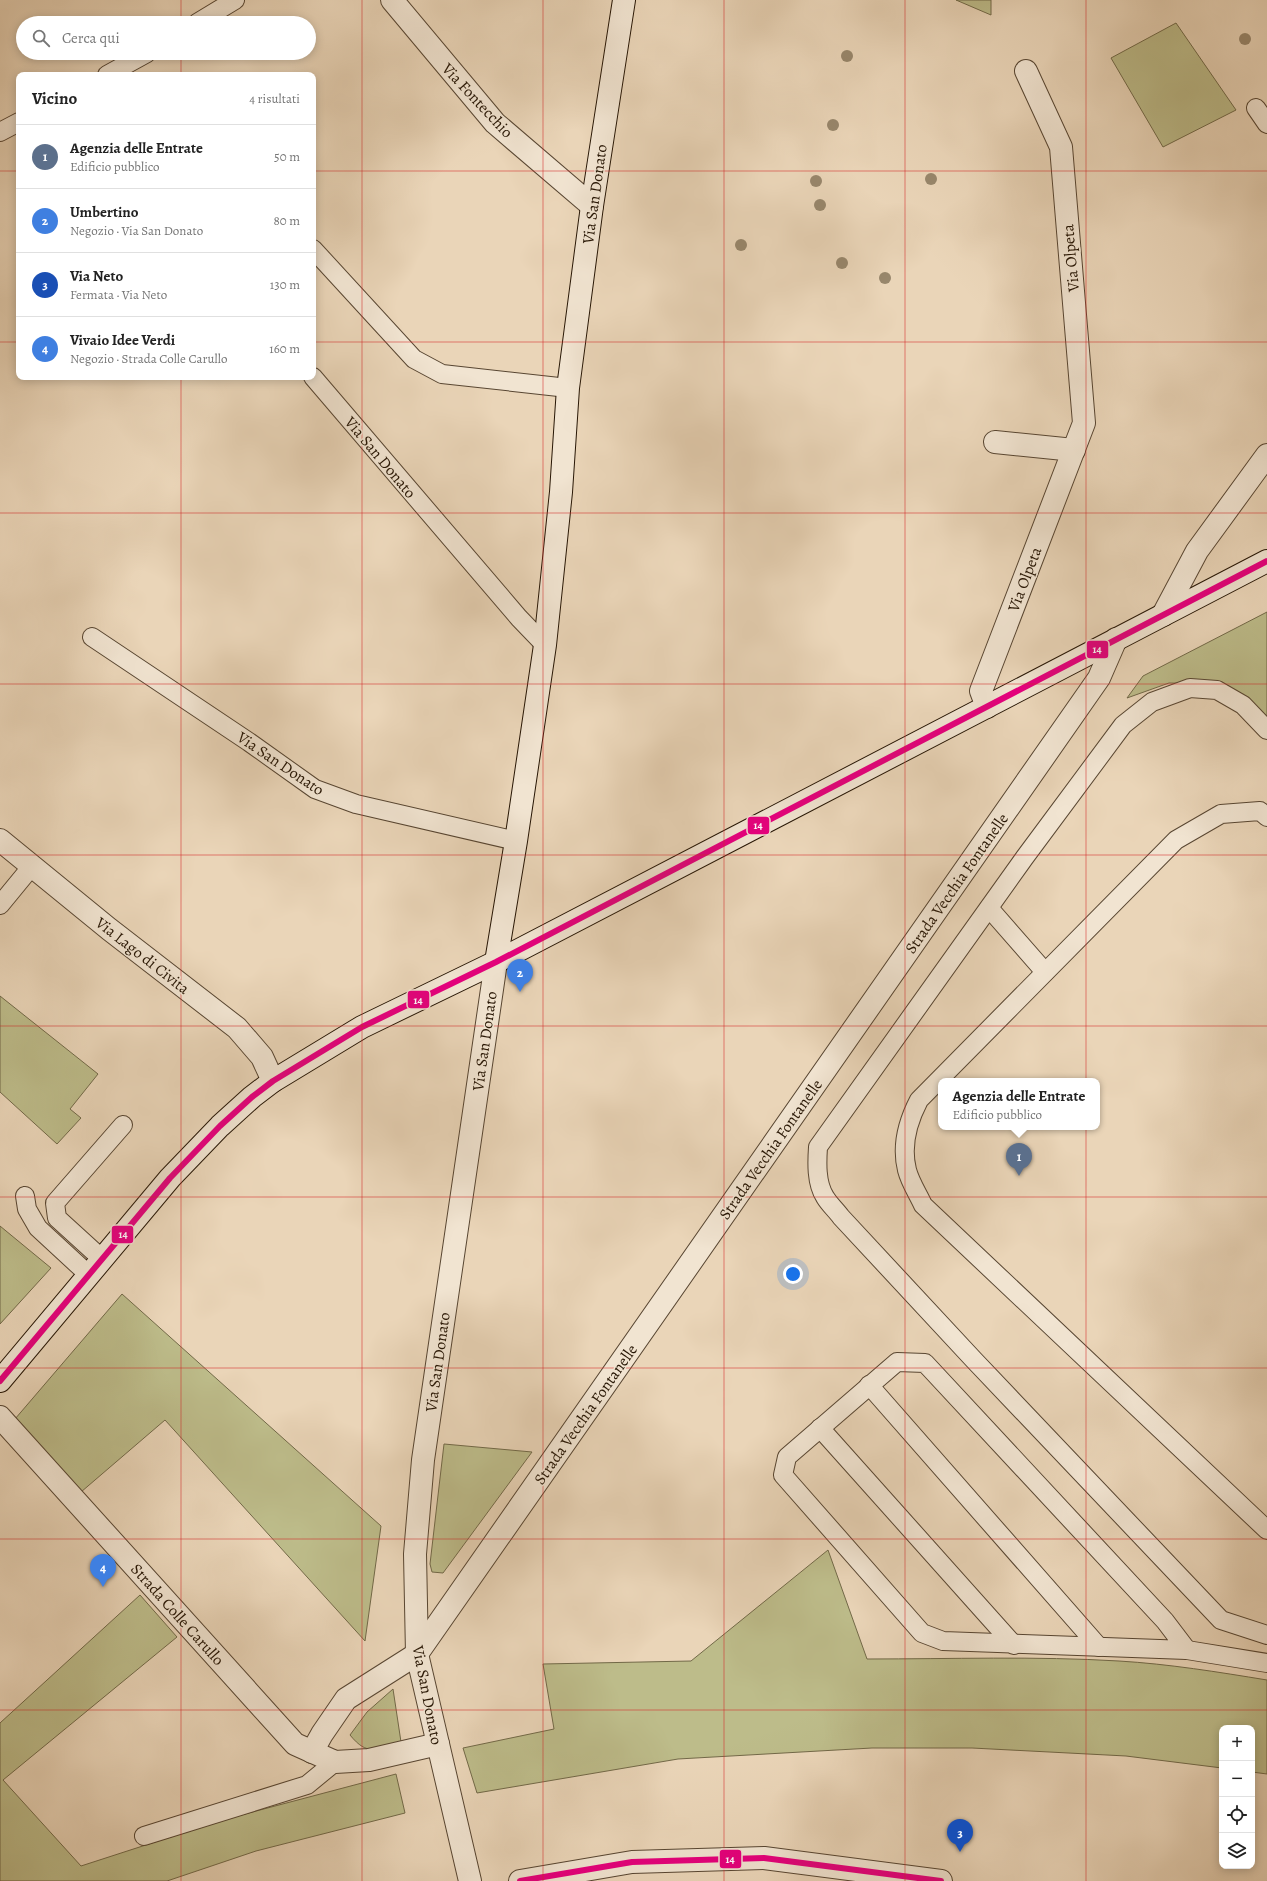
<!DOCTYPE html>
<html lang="it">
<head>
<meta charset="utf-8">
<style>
  :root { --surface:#fff; --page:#f6f6f6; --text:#222; --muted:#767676; --line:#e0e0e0; --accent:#8f2418 }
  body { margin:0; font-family:Alegreya,serif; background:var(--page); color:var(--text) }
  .controls { position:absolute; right:12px; bottom:12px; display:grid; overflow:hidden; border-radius:8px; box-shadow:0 2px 10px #0003 }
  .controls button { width:36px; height:36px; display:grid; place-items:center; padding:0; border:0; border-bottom:1px solid var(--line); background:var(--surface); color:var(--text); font:20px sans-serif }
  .you { position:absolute; left:793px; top:1274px; width:14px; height:14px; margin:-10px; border:3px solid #fff; border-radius:50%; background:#1a73e8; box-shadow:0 0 0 6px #1a73e833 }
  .badge { display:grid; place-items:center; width:26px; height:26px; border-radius:50%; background:var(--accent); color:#fff; font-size:13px; font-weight:700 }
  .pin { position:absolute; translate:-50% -33px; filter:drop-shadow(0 1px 2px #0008) }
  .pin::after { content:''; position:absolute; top:21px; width:14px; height:12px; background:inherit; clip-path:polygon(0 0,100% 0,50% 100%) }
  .popup { position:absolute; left:938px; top:1078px; width:162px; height:52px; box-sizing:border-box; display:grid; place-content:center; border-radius:8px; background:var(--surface); filter:drop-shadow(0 1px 3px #0005); font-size:13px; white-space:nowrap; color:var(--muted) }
  .popup b { font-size:15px; color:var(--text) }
  .popup::after { content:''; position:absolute; left:50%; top:100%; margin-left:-8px; border:8px solid transparent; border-top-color:var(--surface) }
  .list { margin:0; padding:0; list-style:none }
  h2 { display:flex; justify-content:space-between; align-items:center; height:52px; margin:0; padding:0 16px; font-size:17px }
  h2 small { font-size:13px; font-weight:400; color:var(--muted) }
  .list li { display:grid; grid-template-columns:26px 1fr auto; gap:12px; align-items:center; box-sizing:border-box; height:64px; padding:0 16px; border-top:1px solid var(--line) }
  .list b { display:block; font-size:15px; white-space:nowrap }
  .list p { margin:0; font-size:13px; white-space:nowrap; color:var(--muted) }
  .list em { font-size:13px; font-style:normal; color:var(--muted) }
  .icon { flex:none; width:22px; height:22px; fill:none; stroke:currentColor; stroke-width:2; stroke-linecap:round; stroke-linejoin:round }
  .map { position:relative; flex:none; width:1267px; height:1881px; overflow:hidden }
  .search { position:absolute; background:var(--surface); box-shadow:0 2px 10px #0003; left:16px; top:16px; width:300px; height:44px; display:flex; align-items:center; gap:10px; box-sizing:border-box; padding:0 14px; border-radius:22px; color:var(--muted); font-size:15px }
  .panel { position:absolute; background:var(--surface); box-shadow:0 2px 10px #0003; left:16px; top:72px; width:300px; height:308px; border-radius:8px }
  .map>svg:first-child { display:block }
  .green { fill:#bdbc8a; stroke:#726948 }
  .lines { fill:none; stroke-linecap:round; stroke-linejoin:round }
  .lane-casing { stroke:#584632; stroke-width:20 }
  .street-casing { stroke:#584632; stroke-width:24 }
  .secondary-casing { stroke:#271605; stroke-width:24 }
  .lane { stroke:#f1e4d1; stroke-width:18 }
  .street { stroke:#f1e4d1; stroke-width:22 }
  .secondary { stroke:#f1e4d1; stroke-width:22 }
  .bus-1-casing { stroke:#f1e4d1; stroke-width:9 }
  .bus-1 { stroke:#e5007d; stroke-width:6 }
  .tree { fill:#98876c }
  .grid { fill:none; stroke:#d62828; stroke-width:1; stroke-opacity:0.55 }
  .labels { text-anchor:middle; stroke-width:3; stroke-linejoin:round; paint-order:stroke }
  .street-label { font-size:16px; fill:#271605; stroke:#f1e4d1 }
  .line-badge { stroke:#f1e4d1; stroke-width:1.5 }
  .badge-label { font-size:11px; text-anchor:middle; font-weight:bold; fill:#fff }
</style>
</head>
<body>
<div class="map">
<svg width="1267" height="1881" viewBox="0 0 1267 1881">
  <rect width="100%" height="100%" fill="#ead5b8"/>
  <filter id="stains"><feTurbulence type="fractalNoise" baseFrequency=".005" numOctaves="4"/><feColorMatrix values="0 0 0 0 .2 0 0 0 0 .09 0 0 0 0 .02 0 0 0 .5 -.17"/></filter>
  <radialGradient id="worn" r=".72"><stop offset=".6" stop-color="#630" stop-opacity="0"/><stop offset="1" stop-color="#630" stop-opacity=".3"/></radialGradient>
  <g class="green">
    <polygon points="956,0 991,0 991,15"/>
    <polygon points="1176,23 1236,110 1163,147 1111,58"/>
    <polygon points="1267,612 1267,727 1210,684 1169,683 1127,698 1143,676"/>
    <polygon points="0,996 98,1074 70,1109 81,1118 57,1144 0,1092"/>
    <polygon points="0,1226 51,1268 0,1324"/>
    <polygon points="122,1294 381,1526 365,1641 165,1420 81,1492 15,1419"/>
    <polygon points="444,1444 532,1452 443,1573 432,1572 430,1564"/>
    <path d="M828,1550L867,1659C951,1659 1036,1656 1119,1661C1169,1664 1218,1672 1267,1680V1774L1252,1772V1728H1222V1768L1126,1756L972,1748H872L678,1759L477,1793L463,1748L554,1729L543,1664L691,1661Z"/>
    <polygon points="140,1595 177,1637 3,1780 81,1866 226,1819 396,1774 405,1813 256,1851 167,1881 0,1881 0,1723"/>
    <path d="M393,1689L401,1742C376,1749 368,1757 350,1735L367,1712Z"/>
  </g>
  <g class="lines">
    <defs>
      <g id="lane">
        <polyline points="197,23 235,0"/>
        <polyline points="107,75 147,53"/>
        <polyline points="1256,108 1267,124"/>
        <polyline points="0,132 19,122"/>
        <polyline points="313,249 414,359 442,374 568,388"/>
        <polyline points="313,377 519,618 545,645"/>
        <polyline points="92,637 249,742 315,789 356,804 516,841"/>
        <path d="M1267,730L1243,705L1217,690L1190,688L1152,702L1123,725L1025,857L818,1147C817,1162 816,1183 825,1197C829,1204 836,1210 841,1217L973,1359L1221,1620L1267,1635"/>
        <path d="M1267,817L1260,811L1221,814L1176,840L919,1100C908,1121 901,1146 907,1170C910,1182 918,1194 923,1205L1267,1530"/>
        <polyline points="0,905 32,866"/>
        <polyline points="989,908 1045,972"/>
        <polyline points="25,1196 27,1209 38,1228 89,1275"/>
        <polyline points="102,1259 57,1218 55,1203 123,1125"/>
        <polygon points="897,1362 925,1363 1165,1621 1187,1650 943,1641 922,1633 783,1475 787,1457"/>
        <polyline points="869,1385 1099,1647"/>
        <polyline points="820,1428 1014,1645"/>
        <polyline points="1187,1650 1267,1663"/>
        <polyline points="144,1836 307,1785 335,1762"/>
      </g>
      <g id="street">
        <polyline points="392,0 495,123 592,206"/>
        <polyline points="995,442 1074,450"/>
        <polyline points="1163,615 1197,551 1267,455"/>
        <polyline points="987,707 981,691 1084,423 1061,147 1026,71"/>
        <polyline points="0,840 109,929 237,1028 262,1057 273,1081"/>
        <polyline points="0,1417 295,1744 335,1762 369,1760 438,1744"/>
        <polyline points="312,1752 322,1734 346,1699 417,1654 1099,678 1116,639"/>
        <polyline points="470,1881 417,1654 415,1554 423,1460 496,962"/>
        <polyline points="520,1881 632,1862 764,1858 941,1881"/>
      </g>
      <g id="secondary">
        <polyline points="496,962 516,841 545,645 561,492 568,388 592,206 624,0"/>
        <polyline points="0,1381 170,1178 220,1126 252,1097 273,1081 362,1027 496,962 1267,561"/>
      </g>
    </defs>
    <use href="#lane" class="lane-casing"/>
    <use href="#street" class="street-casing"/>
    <use href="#secondary" class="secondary-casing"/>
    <use href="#lane" class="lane"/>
    <use href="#street" class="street"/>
    <use href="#secondary" class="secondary"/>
    <defs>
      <g id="bus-1">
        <polyline points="0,1381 170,1178 220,1126 252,1097 273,1081 362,1027 496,962 1267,561"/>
        <polyline points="520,1881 632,1862 764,1858 941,1881"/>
      </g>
    </defs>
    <use href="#bus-1" class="bus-1-casing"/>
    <use href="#bus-1" class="bus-1"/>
  </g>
  <g class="tree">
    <circle cx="1245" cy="39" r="6"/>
    <circle cx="847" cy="56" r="6"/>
    <circle cx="833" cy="125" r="6"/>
    <circle cx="931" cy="179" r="6"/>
    <circle cx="816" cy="181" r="6"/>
    <circle cx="820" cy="205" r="6"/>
    <circle cx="741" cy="245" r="6"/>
    <circle cx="842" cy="263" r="6"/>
    <circle cx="885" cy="278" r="6"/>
  </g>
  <path class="grid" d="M181,0V23M362,0V1881M543,0V1881M724,0V1881M905,0V1881M1086,0V1881M181,53V75M0,171H19M313,171H1267M0,342H19M313,342H1267M181,377V1881M0,513H1267M0,684H1267M0,855H1267M0,1026H1267M0,1197H1267M0,1368H1267M0,1539H1267M0,1710H1267"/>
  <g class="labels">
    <g class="street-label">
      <text transform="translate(478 100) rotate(47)" y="6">Via Fontecchio</text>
      <text transform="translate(594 194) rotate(-82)" y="6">Via San Donato</text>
      <text transform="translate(1070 258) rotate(-95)" y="6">Via Olpeta</text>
      <text transform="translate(381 457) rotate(50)" y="6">Via San Donato</text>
      <text transform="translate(1024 579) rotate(-69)" y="6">Via Olpeta</text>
      <text transform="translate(281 763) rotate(34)" y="6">Via San Donato</text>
      <text transform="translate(956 883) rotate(-55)" y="6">Strada Vecchia Fontanelle</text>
      <text transform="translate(143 955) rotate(38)" y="6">Via Lago di Civita</text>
      <text transform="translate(484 1041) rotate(-82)" y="6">Via San Donato</text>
      <text transform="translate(770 1149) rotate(-55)" y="6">Strada Vecchia Fontanelle</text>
      <text transform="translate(437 1362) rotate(-82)" y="6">Via San Donato</text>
      <text transform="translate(585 1414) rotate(-55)" y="6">Strada Vecchia Fontanelle</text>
      <text transform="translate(178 1614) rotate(48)" y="6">Strada Colle Carullo</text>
      <text transform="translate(428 1695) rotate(79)" y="6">Via San Donato</text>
    </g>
  </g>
  <g class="line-badge">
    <rect x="1086" y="640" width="23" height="19" rx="4" fill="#e5007d"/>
    <rect x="747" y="816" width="23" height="19" rx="4" fill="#e5007d"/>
    <rect x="407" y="990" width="23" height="19" rx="4" fill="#e5007d"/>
    <rect x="111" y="1225" width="23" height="19" rx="4" fill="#e5007d"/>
    <rect x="719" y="1849" width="23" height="20" rx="4" fill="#e5007d"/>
  </g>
  <g class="badge-label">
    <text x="1097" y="653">14</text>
    <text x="758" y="829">14</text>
    <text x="418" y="1004">14</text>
    <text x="123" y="1238">14</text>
    <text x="730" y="1863">14</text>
  </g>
  <rect width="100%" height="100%" filter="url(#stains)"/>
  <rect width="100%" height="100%" fill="url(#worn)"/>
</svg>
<div class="controls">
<button>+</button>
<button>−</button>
<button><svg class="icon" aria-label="locate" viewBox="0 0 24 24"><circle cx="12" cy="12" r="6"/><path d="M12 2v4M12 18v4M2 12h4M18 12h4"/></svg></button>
<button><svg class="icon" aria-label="layers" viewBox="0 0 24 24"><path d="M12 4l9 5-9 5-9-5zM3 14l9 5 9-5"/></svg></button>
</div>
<div class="you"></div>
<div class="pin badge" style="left:1019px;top:1176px;background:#5c6f8a">1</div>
<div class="popup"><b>Agenzia delle Entrate</b>Edificio pubblico</div>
<div class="pin badge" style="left:520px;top:992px;background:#3f7fe0">2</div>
<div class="pin badge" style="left:960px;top:1852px;background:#1a4fb4">3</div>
<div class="pin badge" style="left:103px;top:1587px;background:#3f7fe0">4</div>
<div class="search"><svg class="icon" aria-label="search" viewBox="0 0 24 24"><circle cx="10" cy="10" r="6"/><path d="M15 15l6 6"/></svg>Cerca qui</div>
<section class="panel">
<h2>Vicino<small>4 risultati</small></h2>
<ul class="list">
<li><span class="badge" style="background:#5c6f8a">1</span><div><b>Agenzia delle Entrate</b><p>Edificio pubblico</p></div><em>50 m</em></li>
<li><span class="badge" style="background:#3f7fe0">2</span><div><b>Umbertino</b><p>Negozio · Via San Donato</p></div><em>80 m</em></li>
<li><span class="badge" style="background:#1a4fb4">3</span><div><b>Via Neto</b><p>Fermata · Via Neto</p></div><em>130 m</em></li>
<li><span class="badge" style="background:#3f7fe0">4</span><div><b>Vivaio Idee Verdi</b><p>Negozio · Strada Colle Carullo</p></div><em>160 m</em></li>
</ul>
</section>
</div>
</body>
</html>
